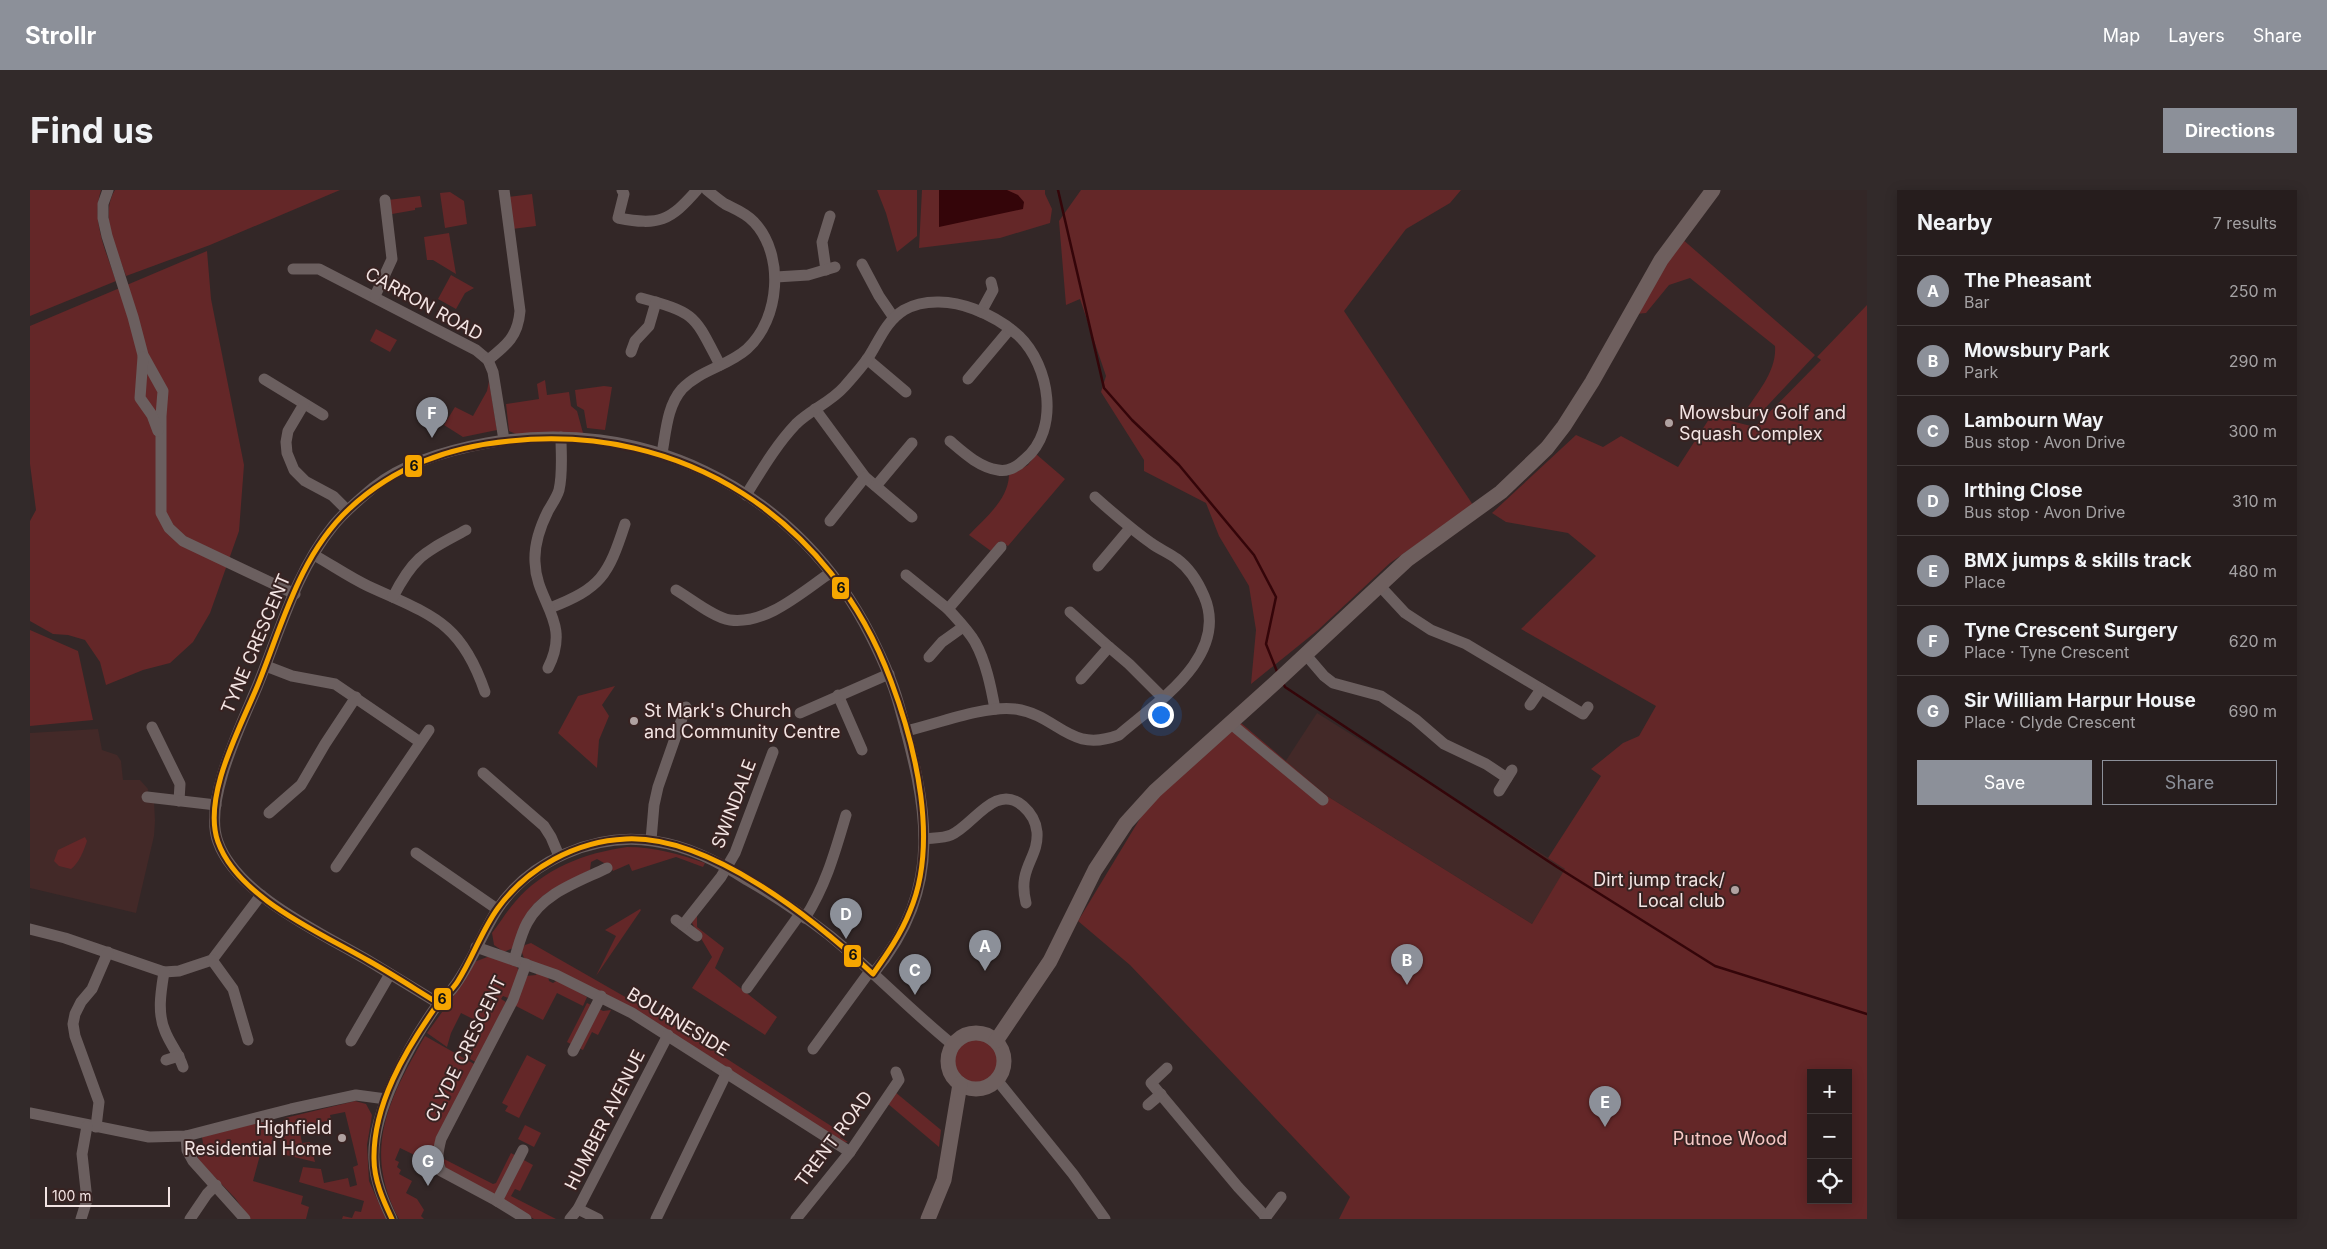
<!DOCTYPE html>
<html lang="en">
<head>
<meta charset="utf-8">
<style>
  :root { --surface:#261d1d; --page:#322a2a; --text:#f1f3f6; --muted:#a4a2a4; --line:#423b3b; --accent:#8c9099 }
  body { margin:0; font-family:Inter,sans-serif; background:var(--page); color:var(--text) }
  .controls { position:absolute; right:15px; bottom:15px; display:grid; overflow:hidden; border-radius:0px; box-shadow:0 2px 12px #0003 }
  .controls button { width:45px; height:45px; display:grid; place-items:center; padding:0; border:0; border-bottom:1px solid var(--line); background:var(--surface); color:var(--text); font:25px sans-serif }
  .scale { position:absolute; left:15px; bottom:12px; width:125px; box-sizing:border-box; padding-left:5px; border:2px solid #f3e4e3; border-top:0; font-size:14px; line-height:18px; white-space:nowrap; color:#f3e4e3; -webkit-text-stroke:4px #382322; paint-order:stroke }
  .you { position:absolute; left:1130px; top:524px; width:18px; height:18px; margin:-12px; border:4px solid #fff; border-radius:50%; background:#1a73e8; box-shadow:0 0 0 8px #1a73e833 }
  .badge { display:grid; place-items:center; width:32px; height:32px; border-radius:50%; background:var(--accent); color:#fff; font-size:16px; font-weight:700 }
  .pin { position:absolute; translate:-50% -41px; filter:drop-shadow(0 1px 2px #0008) }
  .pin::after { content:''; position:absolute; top:26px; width:18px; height:15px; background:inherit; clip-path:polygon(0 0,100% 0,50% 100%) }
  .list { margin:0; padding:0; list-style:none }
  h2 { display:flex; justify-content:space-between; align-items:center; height:65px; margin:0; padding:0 20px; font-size:21px }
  h2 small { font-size:16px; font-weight:400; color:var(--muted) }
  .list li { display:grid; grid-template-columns:32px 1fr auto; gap:15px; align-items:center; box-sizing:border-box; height:70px; padding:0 20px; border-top:1px solid var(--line) }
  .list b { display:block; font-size:19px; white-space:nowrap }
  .list p { margin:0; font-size:16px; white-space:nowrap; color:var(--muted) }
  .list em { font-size:16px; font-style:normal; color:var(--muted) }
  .actions { display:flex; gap:10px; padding:15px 20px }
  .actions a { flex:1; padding:11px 0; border:1px solid var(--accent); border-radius:0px; text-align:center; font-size:18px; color:var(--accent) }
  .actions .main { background:var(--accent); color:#fff }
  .icon { flex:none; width:28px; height:28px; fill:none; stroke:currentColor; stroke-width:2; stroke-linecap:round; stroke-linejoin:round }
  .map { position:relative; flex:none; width:1837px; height:1029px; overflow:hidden; border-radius:0px }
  header { display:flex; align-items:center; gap:30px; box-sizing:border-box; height:70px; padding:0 25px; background:var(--accent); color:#fff }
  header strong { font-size:24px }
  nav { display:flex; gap:28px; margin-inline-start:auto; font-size:18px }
  .intro { display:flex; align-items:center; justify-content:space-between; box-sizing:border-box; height:120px; padding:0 30px }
  h1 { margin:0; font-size:35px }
  .button { padding:12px 22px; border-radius:0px; background:var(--accent); color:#fff; font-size:18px; font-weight:700 }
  main { display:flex; gap:30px; padding:0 30px }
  aside { flex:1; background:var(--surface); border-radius:0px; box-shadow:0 2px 12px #0003 }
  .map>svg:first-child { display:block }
  .built { fill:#432928 }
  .green { fill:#642728; fill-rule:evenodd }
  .water { fill:#340509 }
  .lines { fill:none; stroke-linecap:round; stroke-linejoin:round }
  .stream { stroke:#340509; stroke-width:2.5 }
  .minor { stroke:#6b5f5f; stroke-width:11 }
  .major { stroke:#6e5f5e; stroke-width:15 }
  .bus-1-casing { stroke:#382322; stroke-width:9 }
  .bus-1 { stroke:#f7a600; stroke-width:5 }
  .poi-dot { fill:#b0a2a1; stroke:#382322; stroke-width:2 }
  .labels { text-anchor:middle; stroke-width:4; stroke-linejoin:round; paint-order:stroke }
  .street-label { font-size:18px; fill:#f3e4e3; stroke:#382322 }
  .poi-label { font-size:18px; fill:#f3e4e3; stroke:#382322; text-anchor:start }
  .park-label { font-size:18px; fill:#f7c9c6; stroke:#382322 }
  .line-badge { stroke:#382322; stroke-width:2 }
  .pale-badge-label { font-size:14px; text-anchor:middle; font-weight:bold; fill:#111 }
</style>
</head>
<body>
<header>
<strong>Strollr</strong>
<nav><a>Map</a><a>Layers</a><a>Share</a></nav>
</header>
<div class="intro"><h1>Find us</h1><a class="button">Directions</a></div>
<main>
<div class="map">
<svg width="1837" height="1029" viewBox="0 0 1837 1029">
  <rect width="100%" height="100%" fill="#332727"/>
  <g class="built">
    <polygon points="1287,523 1536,679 1502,734 1297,606 1255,572"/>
    <polygon points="68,539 72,560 87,565 91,571 93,590 110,590 118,599 117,610 124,611 125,631 124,646 106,723 0,698 0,543"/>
  </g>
  <g class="green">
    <path d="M0,0H71C61,31 76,61 86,91L0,126Z"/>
    <path d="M85,0H310L180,55L96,86C87,60 69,26 85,0Z"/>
    <polygon points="847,0 887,0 887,46 867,62 856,23"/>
    <polygon points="892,0 1015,0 1015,4 1022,19 1020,33 970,48 889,58"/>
    <polygon points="1051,0 1431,0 1420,13 1376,39 1314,121 1443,315 1360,373 1288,440 1221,494 1226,440 1219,396 1189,346 1176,313 1114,281 1114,270 1071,202 1076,186 1050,109 1036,115 1029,31"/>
    <polygon points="420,2 434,11 437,34 415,38 410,3"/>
    <polygon points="502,4 506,36 482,39 478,7"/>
    <polygon points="390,6 392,17 385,18 385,20 362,24 358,10"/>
    <polygon points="419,43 426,84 403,70 397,70 394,47"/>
    <path d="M1651,48L1785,165L1726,228L1720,229L1714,223C1727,203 1747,181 1745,156L1660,88L1639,95L1616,123L1605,124Z"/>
    <polygon points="177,61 181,109 214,275 209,341 180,423 163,452 140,473 113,480 76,495 70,472 55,450 38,445 23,444 0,431 0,331 6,320 0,274 0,136"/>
    <polygon points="421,85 444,98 435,103 426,119 408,109"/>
    <path d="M1837,115V1029H1309L1320,1007L1100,775L1048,731L1117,617L1211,533L1297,606L1502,734L1535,679L1518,668L1571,586L1561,579L1593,553L1609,546L1626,516L1491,439L1566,366L1538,343L1476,332L1462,323L1546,245L1573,257L1591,246L1648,277L1681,226L1725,237L1791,170L1787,167ZM1781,883H1818V1010H1781Z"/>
    <polygon points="346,139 367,150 360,162 340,151"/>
    <polygon points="515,190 517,205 539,202 541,216 547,221 553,243 486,244 479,241 476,214 509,209 507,194"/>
    <polygon points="459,191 467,240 433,247 414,235 425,217 443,226 457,201"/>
    <polygon points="574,196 582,197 575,240 557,238 554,220 547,216 545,200"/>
    <path d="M1006,264L1035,289L978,356L970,351L961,361L939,345C956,327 978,310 979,285L998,275Z"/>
    <polygon points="0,440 48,461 63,530 0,536"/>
    <polygon points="585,496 572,515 579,526 569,550 567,578 528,543 548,506"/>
    <path d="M55,647L57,651C54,660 49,673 41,679L29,676L24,671L28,660Z"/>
    <path d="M597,657C625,657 649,664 675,673L673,677L646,667L602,681L599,674L583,681L578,673H574L567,669L561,672L560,680C539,691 509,702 497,724C491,734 488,747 485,757L474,762L464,755L462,743C470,733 477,721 485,712C514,678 555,663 597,657Z"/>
    <polygon points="610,719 611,720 566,786 586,746 575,740"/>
    <polygon points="667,723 667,737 694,758 685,778 747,827 735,845 662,798 682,767 662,733"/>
    <polygon points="501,753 646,836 812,943 810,947 818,952 813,953 674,863 494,768 491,760 495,755"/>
    <polygon points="460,766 487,777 489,782 480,806 478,808 473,806 471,809 476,812 447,873 440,869 445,851 453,834 431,823 421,843 417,857 397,843 430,797 444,772"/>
    <polygon points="507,782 518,786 519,791 523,793 528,790 557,807 553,816 527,803 513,830 484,815 496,786 506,785"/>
    <polygon points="557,813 573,821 581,820 568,845 562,842 553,860 537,852"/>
    <path d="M395,846L446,875L406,955L401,973L370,958L365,970L369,972L367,977L371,980L369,984L382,991L376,1003L387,1009L394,1020L391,1026L394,1029H369C332,959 359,909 395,846Z"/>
    <circle cx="945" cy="871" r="23"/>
    <polygon points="497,865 516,875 489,928 475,921 478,916 472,913"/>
    <polygon points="865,902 911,940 909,957 857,913"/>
    <polygon points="325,911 336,914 342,925 337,955 339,991 356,1029 312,1029 313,1026 322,1028 325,1021 331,1022 334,1011 269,992 273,977 291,979 294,993 318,988 320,997 327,995 323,977 328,975 315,922 300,925 301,930 269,937 272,953 280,952 285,972 256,965 252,962 249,940 255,928"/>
    <polygon points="230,932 240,935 243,950 241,956 233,954 223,991 273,1006 271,1014 279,1017 276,1029 220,1029 205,1008 167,969 173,953 172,947"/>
    <polygon points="495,935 511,943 504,957 488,949"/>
    <polygon points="481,963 503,975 490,1001 485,999 481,1006 526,1029 504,1029 414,977 411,970 414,969 463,994 466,993"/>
  </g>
  <polygon class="water" points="909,0 977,0 988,5 994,12 993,19 909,37"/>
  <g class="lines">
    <g class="stream">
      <polyline points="1028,0 1074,198 1102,230 1149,275 1224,365 1246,407 1236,454 1248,484"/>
      <polyline points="1253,493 1255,497 1527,677 1685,776 1837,824"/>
    </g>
    <g class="minor">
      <polyline points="78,0 73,14 73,28 77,46 103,127 113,165 133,201 131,226 131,323 139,338 153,351 265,404"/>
      <path d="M592,0L594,4L588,28C629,36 640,31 667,0"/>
      <polyline points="832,74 849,106 864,128"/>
      <polyline points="263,79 289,79 446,160 458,170 463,182 474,250"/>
      <polyline points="796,80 792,52 800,26"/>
      <polyline points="746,87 778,85 805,77"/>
      <polyline points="345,106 362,69 355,10"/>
      <path d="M611,108C667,123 664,125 690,175"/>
      <polyline points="951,122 963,100 961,92"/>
      <polyline points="601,162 605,151 619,136 626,112"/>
      <polyline points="113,167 110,208 122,225 128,241"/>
      <polyline points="837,169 876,202"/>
      <path d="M458,170C477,155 488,146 490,121L474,0"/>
      <polyline points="234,189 293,225"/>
      <polyline points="938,189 980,139"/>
      <polyline points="274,214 258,241 256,252 257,263 264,280 275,291 303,306 317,320"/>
      <polyline points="785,219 835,287 882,327"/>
      <path d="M632,263C636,242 637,216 652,199C670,180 698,176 717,159C750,129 755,65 724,32C716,23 705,19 695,14C689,10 683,5 677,0"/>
      <polyline points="846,296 882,253"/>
      <path d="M716,305C731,281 746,255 766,234C780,220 801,212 814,197C822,188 831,178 838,168C849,151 856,131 874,120C895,108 923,111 944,119C960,125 977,135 989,146C1020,176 1030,240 995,269C988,276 978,282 968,280C949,277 934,263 920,251"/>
      <polyline points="800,331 835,287"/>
      <path d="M284,365C302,375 319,387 338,396C401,425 431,431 455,502"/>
      <polyline points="1068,376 1100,338"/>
      <polyline points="876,385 918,419"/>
      <polyline points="1349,395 1375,423 1401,440 1436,454 1553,524 1558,517"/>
      <path d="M646,400C660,408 684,428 700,430C736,435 772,402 800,383"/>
      <path d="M363,407C385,364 396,362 436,340"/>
      <path d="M520,418C571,398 578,386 595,334"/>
      <polyline points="1040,422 1079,457"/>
      <polyline points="1276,465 1294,486 1303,493 1351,506 1385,529 1414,554 1456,574 1477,588"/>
      <polyline points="899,467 912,452 933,437"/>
      <polyline points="236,476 262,486 305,494 390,552"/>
      <path d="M518,478C542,431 506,413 505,372C504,354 510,337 518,321C522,314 527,307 529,300C533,283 531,264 531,247"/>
      <polyline points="1051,489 1079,457 1099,474 1132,507"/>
      <polyline points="808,505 832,560"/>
      <polyline points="1500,515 1511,499"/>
      <path d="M965,519C961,497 956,472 945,452C938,440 927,429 918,419L971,357"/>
      <polyline points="770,523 859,484"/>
      <polyline points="1200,533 1293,610"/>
      <polyline points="122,537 150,594 149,611"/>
      <path d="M876,541C906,534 956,515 985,519C1029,525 1038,564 1089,545C1127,512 1200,466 1174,406C1168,392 1159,378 1147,369C1139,363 1129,359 1121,353C1101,339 1083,323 1065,307"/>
      <polyline points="453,583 514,636 521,647 529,666"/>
      <polyline points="1469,601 1482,580"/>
      <polyline points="117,607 186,615"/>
      <polyline points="239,623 271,595 295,554 326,507"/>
      <path d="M895,649C903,648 914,648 921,645C943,636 965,592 993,616C1001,623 1006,631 1007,642C1009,669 987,677 996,713"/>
      <polyline points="621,650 624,615 628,597 656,517"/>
      <polyline points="386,663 467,719"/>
      <polyline points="306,677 399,540"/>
      <path d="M775,728C796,695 805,662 816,625"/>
      <polyline points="646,730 667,746"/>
      <polyline points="653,735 691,687 705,663 743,562"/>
      <polyline points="0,739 35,748 134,782 149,781 182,770 231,705"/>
      <polyline points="446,757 526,785 602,823 820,962"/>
      <polyline points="182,770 203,799 218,850"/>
      <path d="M484,770C488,758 491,744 497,733C513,703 548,692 577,678"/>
      <path d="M496,774L483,810L411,949C408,961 406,970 411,981L467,1011L496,1029"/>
      <path d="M134,782C131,801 127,823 135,841C140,854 149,864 153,877"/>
      <polyline points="717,798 770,724"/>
      <path d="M408,813C385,799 362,785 339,771C293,744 207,705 188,652C173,612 211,535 227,497C249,444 266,381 303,336C315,321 330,309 344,297C376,272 418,260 457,253C610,225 759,296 834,433C848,459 861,486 869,515C897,617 916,695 843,784"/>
      <polyline points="321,851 360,784"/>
      <polyline points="783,859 840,781"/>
      <polyline points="543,861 571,806"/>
      <polyline points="136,870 149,866"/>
      <polyline points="1137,878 1121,893 1208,997 1236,1027 1235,1029"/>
      <polyline points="967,890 1043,984 1075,1029"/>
      <polyline points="1118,915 1131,904"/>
      <polyline points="0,923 119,947 156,946 261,919 326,905 356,909"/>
      <polyline points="66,937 69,912 45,846 43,834 45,824 51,812 62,799 78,762"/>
      <polyline points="156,946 157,960 163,971 215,1029"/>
      <polyline points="467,1011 493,960"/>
      <polyline points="548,1019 568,1029"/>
      <polyline points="1236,1027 1251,1007"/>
      <polyline points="51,1029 57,1010 52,964 57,936"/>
      <polyline points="160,1029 177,1004 186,995"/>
      <path d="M362,1029C353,1010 345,991 344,970C341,924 381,851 408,814C412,808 419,804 423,798C441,775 451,745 467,720C499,671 565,642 623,651C658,656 687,671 717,690C745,706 773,725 799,745C842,780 880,820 923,855"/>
      <polyline points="540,1029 548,1019 638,845"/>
      <polyline points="626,1029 697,882"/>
      <polyline points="766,1029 820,962 869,890 866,882"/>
    </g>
    <g class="major">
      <circle cx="946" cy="871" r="28"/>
      <polyline points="966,851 1020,771 1065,680 1096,633 1125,601 1246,492 1377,370 1471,302 1517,258 1534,236 1562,192 1631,70 1683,0"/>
      <polyline points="898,1029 914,990 930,894"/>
    </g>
    <defs>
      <path id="bus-1" d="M362,1029C353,1010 344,990 344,969C343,915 375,861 405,818C412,808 422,801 428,791C443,767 452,740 468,718C497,678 546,651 596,649C679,645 784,729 843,784C857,764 871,744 880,721C909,653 886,558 861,491C801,329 653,233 480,251C419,257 365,276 319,319C269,366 252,436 227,497C210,538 172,607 188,652C208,708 291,743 339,771C362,784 385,799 408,813"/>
    </defs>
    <use href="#bus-1" class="bus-1-casing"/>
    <use href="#bus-1" class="bus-1"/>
  </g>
  <g class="poi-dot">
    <circle cx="1639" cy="233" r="5"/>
    <circle cx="604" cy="531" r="5"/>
    <circle cx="1705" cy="700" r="5"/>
    <circle cx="312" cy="948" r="5"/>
  </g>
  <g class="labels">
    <g class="street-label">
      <text transform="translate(394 114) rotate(29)" y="6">CARRON ROAD</text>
      <text transform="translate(226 454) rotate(-67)" y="6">TYNE CRESCENT</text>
      <text transform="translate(704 614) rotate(-69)" y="6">SWINDALE</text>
      <text transform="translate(648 832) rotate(31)" y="6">BOURNESIDE</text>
      <text transform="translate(436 859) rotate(-64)" y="6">CLYDE CRESCENT</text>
      <text transform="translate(575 930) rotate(-63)" y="6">HUMBER AVENUE</text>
      <text transform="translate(804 949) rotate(-53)" y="6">TRENT ROAD</text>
    </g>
    <g class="poi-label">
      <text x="1649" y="229">Mowsbury Golf and<tspan x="1649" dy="21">Squash Complex</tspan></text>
      <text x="614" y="527">St Mark's Church<tspan x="614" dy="21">and Community Centre</tspan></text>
      <text x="1695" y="696" text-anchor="end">Dirt jump track/<tspan x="1695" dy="21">Local club</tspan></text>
      <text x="302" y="944" text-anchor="end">Highfield<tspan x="302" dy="21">Residential Home</tspan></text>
    </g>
    <g class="park-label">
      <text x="1700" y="955">Putnoe Wood</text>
    </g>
  </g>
  <g class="line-badge">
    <rect x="374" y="264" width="19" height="24" rx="5" fill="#f7a600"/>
    <rect x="801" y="386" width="19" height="24" rx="5" fill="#f7a600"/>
    <rect x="813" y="754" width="19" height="24" rx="5" fill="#f7a600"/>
    <rect x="403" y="797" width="19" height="24" rx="5" fill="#f7a600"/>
  </g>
  <g class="pale-badge-label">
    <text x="384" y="281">6</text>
    <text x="811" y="403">6</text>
    <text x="823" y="770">6</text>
    <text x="412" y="814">6</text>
  </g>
</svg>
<div class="controls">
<button>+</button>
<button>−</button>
<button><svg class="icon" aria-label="locate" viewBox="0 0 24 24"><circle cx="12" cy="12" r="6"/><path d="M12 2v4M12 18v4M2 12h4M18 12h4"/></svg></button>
</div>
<div class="scale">100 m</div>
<div class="you"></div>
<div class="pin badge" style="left:955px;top:781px">A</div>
<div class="pin badge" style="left:1377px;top:795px">B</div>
<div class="pin badge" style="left:885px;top:805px">C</div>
<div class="pin badge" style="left:816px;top:749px">D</div>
<div class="pin badge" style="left:1575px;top:937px">E</div>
<div class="pin badge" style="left:402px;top:248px">F</div>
<div class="pin badge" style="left:398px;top:996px">G</div>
</div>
<aside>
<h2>Nearby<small>7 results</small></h2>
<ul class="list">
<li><span class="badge">A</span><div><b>The Pheasant</b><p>Bar</p></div><em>250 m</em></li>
<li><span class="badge">B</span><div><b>Mowsbury Park</b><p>Park</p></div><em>290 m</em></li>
<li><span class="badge">C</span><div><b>Lambourn Way</b><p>Bus stop · Avon Drive</p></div><em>300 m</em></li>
<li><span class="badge">D</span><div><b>Irthing Close</b><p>Bus stop · Avon Drive</p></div><em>310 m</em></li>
<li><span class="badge">E</span><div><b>BMX jumps &amp; skills track</b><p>Place</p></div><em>480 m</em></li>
<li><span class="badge">F</span><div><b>Tyne Crescent Surgery</b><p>Place · Tyne Crescent</p></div><em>620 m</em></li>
<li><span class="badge">G</span><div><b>Sir William Harpur House</b><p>Place · Clyde Crescent</p></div><em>690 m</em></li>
</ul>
<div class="actions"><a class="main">Save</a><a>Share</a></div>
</aside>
</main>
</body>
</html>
